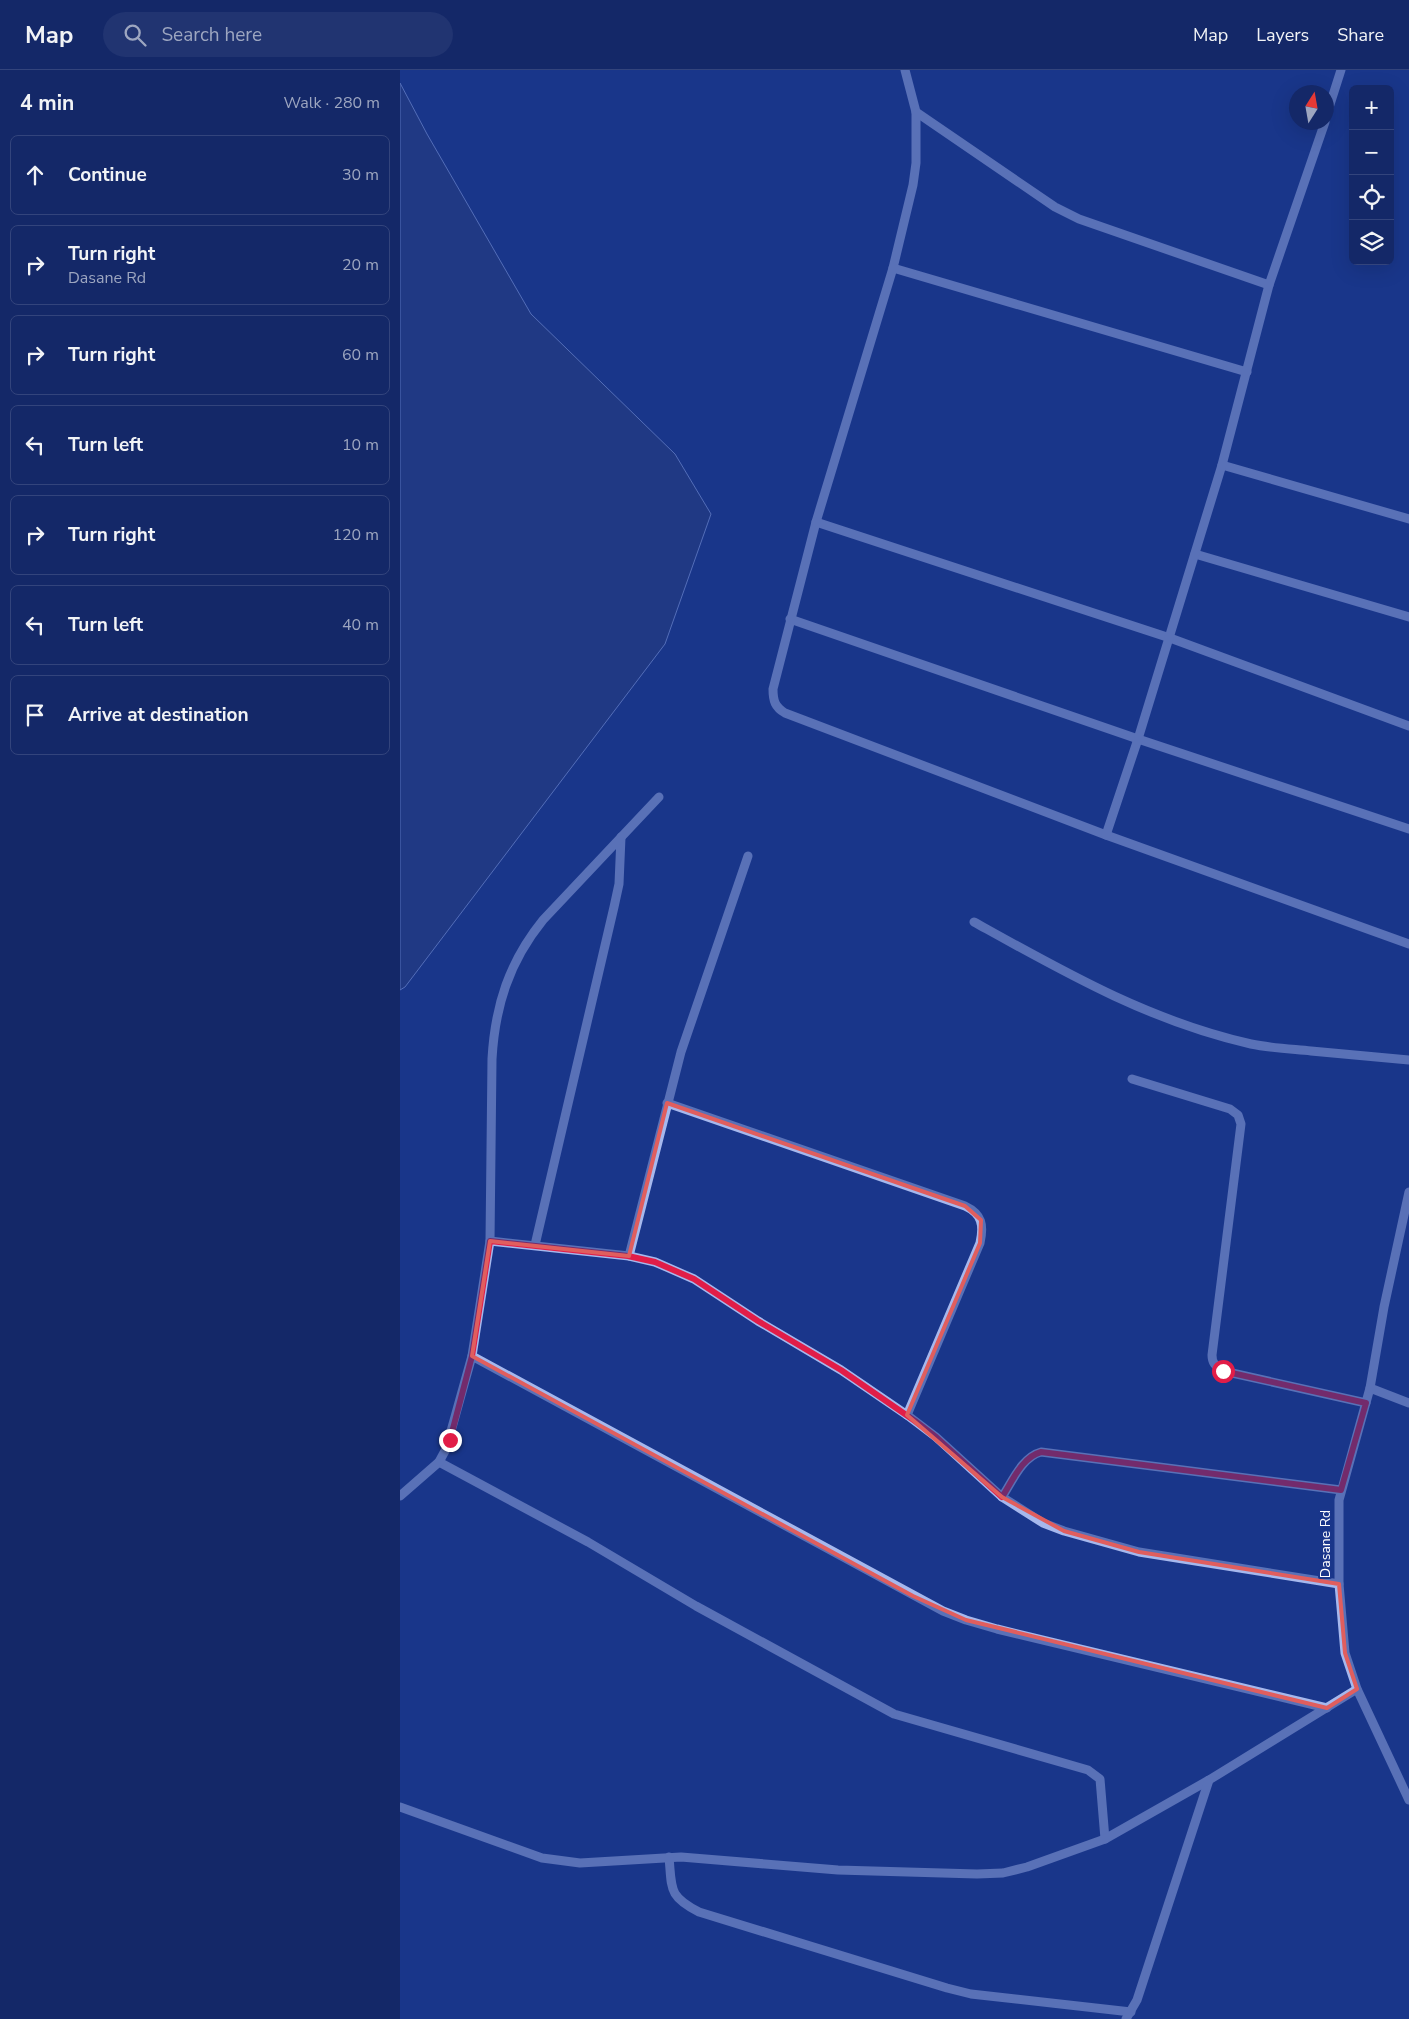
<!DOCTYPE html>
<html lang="en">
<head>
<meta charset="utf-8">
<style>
  :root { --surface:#142868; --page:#213471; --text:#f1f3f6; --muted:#9da6c0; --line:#33447c }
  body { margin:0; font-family:"Nunito Sans",sans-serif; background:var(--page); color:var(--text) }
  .controls { position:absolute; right:15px; top:15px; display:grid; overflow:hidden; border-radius:8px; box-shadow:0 5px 20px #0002 }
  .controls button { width:45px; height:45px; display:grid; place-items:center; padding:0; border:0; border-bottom:1px solid var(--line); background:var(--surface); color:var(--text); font:25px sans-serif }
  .compass { position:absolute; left:889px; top:15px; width:45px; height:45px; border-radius:50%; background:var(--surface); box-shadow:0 5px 20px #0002; rotate:11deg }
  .stop { position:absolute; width:15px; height:15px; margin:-11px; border:4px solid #e11d48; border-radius:50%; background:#fff }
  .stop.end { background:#e11d48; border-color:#fff; box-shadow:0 1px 5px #0008 }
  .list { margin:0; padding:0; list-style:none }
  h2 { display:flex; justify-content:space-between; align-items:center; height:65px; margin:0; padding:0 20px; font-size:21px }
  h2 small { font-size:16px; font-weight:400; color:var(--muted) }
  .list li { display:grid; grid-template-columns:32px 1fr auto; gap:15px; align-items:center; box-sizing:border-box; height:80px; margin:0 10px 10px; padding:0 10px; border:1px solid var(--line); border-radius:8px }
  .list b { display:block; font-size:19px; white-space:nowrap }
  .list p { margin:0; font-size:16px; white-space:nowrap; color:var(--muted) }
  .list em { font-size:16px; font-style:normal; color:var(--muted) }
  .icon { flex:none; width:28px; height:28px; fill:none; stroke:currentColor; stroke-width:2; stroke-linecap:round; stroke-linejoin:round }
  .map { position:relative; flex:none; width:1009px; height:1949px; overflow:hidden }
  header { display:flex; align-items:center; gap:30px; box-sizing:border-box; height:70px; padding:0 25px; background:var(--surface); border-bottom:1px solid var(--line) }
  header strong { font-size:24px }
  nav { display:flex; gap:28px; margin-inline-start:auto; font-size:18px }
  .search { width:350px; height:45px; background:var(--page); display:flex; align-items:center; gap:12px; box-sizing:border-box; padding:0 18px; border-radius:28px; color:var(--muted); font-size:19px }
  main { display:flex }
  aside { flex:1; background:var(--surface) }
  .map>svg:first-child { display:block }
  .water { fill:#283c7c; stroke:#99b0ef }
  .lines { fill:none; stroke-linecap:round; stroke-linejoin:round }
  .minor { stroke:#a6b8ed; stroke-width:9 }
  .route { stroke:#e11d48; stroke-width:6 }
  .marked { fill:none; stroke:#e05e5e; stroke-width:4; stroke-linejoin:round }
  .labels { text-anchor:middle; stroke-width:4; stroke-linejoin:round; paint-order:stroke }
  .street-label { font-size:14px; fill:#fff; stroke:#1a368b }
</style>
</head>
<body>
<header>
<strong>Map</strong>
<div class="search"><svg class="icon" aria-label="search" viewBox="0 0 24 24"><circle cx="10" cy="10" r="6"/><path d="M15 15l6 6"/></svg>Search here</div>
<nav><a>Map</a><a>Layers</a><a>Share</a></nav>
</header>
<main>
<aside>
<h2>4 min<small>Walk · 280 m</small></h2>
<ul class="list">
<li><svg class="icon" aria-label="ahead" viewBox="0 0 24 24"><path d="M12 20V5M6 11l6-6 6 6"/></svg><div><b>Continue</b></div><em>30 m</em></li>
<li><svg class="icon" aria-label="right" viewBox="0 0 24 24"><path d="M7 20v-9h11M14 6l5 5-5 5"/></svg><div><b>Turn right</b><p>Dasane Rd</p></div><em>20 m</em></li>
<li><svg class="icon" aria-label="right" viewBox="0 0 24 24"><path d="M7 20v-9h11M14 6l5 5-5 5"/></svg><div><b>Turn right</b></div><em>60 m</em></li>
<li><svg class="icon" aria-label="left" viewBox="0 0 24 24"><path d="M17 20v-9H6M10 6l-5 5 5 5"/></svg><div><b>Turn left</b></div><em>10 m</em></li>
<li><svg class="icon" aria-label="right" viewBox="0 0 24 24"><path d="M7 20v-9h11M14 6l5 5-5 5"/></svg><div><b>Turn right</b></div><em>120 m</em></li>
<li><svg class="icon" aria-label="left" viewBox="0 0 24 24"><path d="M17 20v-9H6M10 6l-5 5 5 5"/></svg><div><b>Turn left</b></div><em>40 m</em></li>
<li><svg class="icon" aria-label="arrive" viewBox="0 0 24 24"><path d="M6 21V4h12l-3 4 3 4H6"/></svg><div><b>Arrive at destination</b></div></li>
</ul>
</aside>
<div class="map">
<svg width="1009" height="1949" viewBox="0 0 1009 1949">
  <rect width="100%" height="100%" fill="#1a368b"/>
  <polygon class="water" points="0,13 27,64 131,244 275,384 311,444 265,574 5,917 0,920"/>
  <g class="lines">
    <g class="minor">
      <polyline points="505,0 516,42 655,137 679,149 869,215"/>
      <path d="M516,42V93L513,115L493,198L416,452L373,619C373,631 375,637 385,643L706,765L1009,874"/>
      <polyline points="926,47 941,0"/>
      <polyline points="493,198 847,302"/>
      <polyline points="822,395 1009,449"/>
      <polyline points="416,452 770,568 1009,656"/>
      <polyline points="795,484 1009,547"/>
      <polyline points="390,549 738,669 1009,759"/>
      <polyline points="706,765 738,669 822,395 869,215 925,52"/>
      <path d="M574,852C664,902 749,951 851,974C870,978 891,979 911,981C944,984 976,987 1009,990"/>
      <path d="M732,1009L830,1039L838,1045L841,1054L812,1285C812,1294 816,1296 823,1301L966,1333"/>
      <path d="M267,1033L565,1136C582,1144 584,1155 580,1173L507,1345"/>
      <polyline points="1009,1122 984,1237 970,1318 939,1430 939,1514 945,1583 957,1619 1009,1730"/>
      <polyline points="90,1171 229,1186 255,1192 294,1209 358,1251 441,1300 507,1345 536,1367 602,1427 643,1453 664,1461 739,1482 939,1514"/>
      <polyline points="135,1175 214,837 219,814 221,767"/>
      <polyline points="229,1186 281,982 348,786"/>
      <polyline points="72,1286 543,1541 566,1550 597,1559 927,1638"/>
      <polyline points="970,1318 1009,1333"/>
      <polyline points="39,1392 188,1472 296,1536 494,1644 688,1700 700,1709 705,1769"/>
      <path d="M0,1426L39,1392L46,1379L72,1286L90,1171L92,989C95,936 109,892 143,850L259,727"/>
      <path d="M602,1427C612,1412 622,1387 641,1382L941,1420"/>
      <polyline points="0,1737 142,1788 180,1793 281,1787 438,1800 577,1804 603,1803 627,1797 705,1769 809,1710 957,1619"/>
      <path d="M269,1787C272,1819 268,1826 299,1842L547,1918L571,1924L731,1942"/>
      <polyline points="726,1949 737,1930 809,1710"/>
    </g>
  </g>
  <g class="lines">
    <path class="route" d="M50,1370L72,1286L90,1171L228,1186L255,1192L294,1209L358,1251L441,1300L515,1351L536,1367L602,1427C612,1412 622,1387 641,1382L941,1420L966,1333L823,1301"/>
  </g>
  <path d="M0 0H1009V1949H0ZM267,1033L565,1136L581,1150L580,1173L507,1345L602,1427L664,1461L739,1482L939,1514L945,1583L957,1619L927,1638L566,1550L513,1526L72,1286L90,1171L229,1186Z" fill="#1a368b" fill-opacity=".55" fill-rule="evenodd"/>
  <path class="marked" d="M267,1033L565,1136L581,1150L580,1173L507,1345L602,1427L664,1461L739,1482L939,1514L945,1583L957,1619L927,1638L566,1550L513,1526L72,1286L90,1171L229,1186Z"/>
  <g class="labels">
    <g class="street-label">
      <text transform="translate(925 1474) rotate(-90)" y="5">Dasane Rd</text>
    </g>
  </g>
</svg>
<div class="controls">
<button>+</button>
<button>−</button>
<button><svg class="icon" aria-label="locate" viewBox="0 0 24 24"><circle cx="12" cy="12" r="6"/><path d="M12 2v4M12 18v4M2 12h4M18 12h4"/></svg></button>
<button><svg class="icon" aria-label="layers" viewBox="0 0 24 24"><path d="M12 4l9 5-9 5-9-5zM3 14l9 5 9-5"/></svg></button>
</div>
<svg class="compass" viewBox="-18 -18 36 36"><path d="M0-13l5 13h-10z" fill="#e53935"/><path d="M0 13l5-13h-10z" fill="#9da6c0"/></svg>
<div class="stop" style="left:823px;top:1301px"></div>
<div class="stop end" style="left:50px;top:1370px"></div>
</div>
</main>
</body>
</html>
